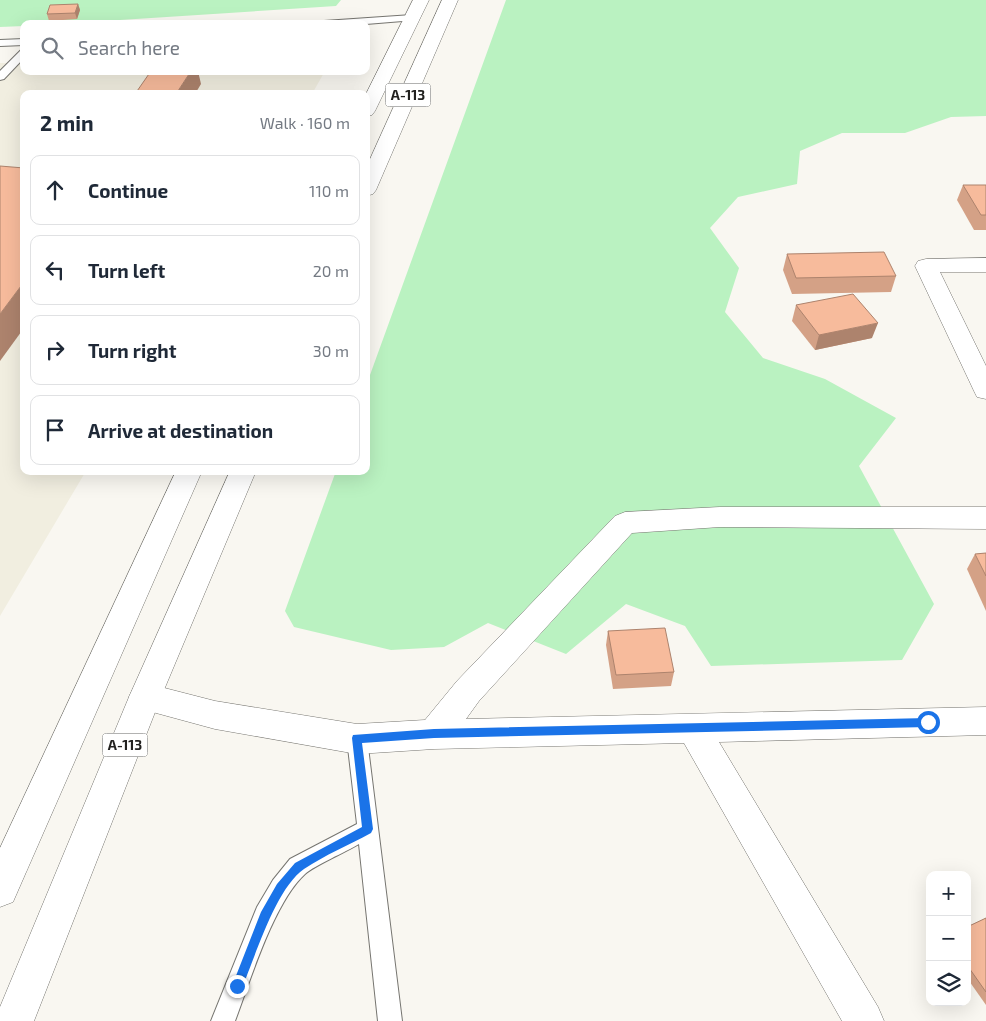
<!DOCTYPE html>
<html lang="en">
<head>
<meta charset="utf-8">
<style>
  :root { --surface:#fff; --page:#f2f2f3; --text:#1f2937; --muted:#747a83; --line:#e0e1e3 }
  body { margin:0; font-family:"Exo 2",sans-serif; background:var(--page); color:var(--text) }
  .controls { position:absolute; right:15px; bottom:15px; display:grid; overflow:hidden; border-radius:10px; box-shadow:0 5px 20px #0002 }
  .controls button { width:45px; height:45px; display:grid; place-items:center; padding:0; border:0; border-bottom:1px solid var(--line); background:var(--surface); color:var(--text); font:25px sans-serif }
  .stop { position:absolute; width:15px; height:15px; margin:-11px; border:4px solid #1a73e8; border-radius:50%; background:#fff }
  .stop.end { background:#1a73e8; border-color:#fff; box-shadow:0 1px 5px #0008 }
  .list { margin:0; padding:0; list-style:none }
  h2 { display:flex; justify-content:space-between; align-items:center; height:65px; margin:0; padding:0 20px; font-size:21px }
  h2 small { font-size:16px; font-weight:400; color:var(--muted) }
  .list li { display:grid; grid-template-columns:32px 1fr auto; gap:15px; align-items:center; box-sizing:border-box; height:70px; margin:0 10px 10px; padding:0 10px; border:1px solid var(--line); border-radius:10px }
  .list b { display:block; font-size:19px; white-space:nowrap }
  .list em { font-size:16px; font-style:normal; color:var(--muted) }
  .icon { flex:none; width:28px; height:28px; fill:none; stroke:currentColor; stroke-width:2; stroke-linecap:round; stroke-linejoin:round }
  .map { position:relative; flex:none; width:986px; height:1021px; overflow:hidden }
  .search { position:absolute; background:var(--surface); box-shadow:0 5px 20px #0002; left:20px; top:20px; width:350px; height:55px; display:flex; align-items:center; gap:12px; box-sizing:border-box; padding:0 18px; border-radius:10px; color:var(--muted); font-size:19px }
  .panel { position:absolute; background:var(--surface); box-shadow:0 5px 20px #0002; left:20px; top:90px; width:350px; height:385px; border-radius:10px }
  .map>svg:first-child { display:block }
  .built { fill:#f1eee0 }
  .green { fill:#baf2c1 }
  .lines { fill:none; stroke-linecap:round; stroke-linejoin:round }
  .service-casing { stroke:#767570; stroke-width:2 }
  .minor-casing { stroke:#767570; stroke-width:1 }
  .trunk-casing { stroke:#767570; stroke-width:1 }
  .service { fill:#fff; fill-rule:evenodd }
  .minor { fill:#fff; fill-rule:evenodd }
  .trunk { fill:#fff; fill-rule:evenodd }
  .wall { fill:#d4a186 }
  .shaded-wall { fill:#ad836d }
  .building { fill:#f7bb9c; stroke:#ad836d }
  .route { fill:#1a73e8 }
  .labels { text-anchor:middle; stroke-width:4; stroke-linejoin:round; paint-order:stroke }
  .shield { fill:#fff; stroke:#646462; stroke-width:1 }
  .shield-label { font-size:14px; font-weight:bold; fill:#22211f }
</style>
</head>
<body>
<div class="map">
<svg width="986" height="1021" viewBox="0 0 986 1021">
  <rect width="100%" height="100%" fill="#f9f7f1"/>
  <polygon class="built" points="0,63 24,63 24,71 325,71 312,94 24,94 24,471 86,471 0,616"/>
  <g class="green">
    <polygon points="0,0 341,0 336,6 58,24 24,24 24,26 0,27"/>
    <polygon points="506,0 986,0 986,116 951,117 905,133 842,133 800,151 797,184 738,197 710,228 739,268 725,312 763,358 825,379 896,418 859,466 934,604 902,660 711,666 685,626 626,604 566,654 488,623 444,647 391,650 294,627 285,611 336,471 366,471 366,386"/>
  </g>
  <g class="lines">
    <defs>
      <g id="service">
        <polygon points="412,15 417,18 415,20 366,24 319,24 324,21"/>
        <polygon points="24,39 24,45 0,46 0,40"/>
        <polygon points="24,49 24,58 4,79 0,80 0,71 21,50"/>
        <path d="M357,730L364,733L367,739L402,1021H378L359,844C346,852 315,865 305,874C274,902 250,981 235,1021H211L257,907L273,880L290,859L357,824L347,739L350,733Z"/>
      </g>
      <g id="minor">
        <polygon points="986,258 986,272 940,272 986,366 986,399 977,397 974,391 915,266 918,261 926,259"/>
        <polygon points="720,507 986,507 986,529 720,527 632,533 479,701 466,719 986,707 986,735 719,742 878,1007 884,1021 842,1021 684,743 434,749 357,754 215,729 134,707 129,697 134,687 145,683 215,701 357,724 425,720 457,681 615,516 625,512"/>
      </g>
      <g id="trunk">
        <polygon points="413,0 429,0 375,111 372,115 366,116 366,94"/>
        <polygon points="442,0 458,0 376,190 373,194 366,196 366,168"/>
        <polygon points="176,471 202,471 13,902 0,907 0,848"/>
        <polygon points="230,471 256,471 161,697 34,1021 0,1021 0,1007 129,697"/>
      </g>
    </defs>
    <use href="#service" class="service-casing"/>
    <use href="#minor" class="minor-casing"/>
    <use href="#trunk" class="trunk-casing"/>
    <use href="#service" class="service"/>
    <use href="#minor" class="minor"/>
    <use href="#trunk" class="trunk"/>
  </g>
  <g class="wall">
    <polygon points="78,4 80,10 77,19 49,21 47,14"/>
    <polygon points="963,185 986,185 986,230 974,230 957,200"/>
    <polygon points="787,254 896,276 891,292 792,294 783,270"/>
    <polygon points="796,305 872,338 815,350 792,321"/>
    <polygon points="986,553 986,611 967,569 975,554"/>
    <polygon points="608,631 674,672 671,686 613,689 606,645"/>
    <polygon points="986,918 986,1005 967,978 967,927"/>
  </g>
  <g class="shaded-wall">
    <polygon points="78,4 80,10 77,19 75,13"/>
    <polygon points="191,71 198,71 201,84 195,94 176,94"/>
    <polygon points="24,282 24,328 0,361 0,314"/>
    <polygon points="878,323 872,338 815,350 819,335"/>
  </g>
  <g class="building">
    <polygon points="78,4 75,13 47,14 50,5"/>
    <polygon points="151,71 191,71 176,94 135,94"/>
    <polygon points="0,166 24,168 24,282 0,314"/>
    <polygon points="963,185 986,185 986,215 981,215"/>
    <polygon points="884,252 896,276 796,278 787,254"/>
    <polygon points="853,294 878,323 819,335 796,305"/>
    <polygon points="986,553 986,576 975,554"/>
    <polygon points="665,628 674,672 616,675 608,631"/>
    <polygon points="986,918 986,992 967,965 967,927"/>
  </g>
  <path class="route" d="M928,718L932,722L928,727L434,738L362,743L373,829L371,833C349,845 325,855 304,869C275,889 255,958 241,990L237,992L233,990L232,986L261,912L277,884L295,863L362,827L352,738L353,735L434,729Z"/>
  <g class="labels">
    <g class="shield">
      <rect x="385.5" y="83.5" width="45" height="23" rx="4"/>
      <rect x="102.5" y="733.5" width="45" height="23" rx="4"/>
    </g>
    <g class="shield-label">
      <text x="408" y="100">А-113</text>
      <text x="125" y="750">А-113</text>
    </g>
  </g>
</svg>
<div class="controls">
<button>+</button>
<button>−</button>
<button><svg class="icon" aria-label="layers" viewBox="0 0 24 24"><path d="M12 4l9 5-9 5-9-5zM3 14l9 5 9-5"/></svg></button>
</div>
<div class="stop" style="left:928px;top:722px"></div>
<div class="stop end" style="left:237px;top:986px"></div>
<div class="search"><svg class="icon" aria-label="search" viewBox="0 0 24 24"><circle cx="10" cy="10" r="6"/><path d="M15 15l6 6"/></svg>Search here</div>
<section class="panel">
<h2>2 min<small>Walk · 160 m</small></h2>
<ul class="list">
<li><svg class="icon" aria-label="ahead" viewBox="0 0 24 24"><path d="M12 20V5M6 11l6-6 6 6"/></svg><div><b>Continue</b></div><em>110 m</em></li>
<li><svg class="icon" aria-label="left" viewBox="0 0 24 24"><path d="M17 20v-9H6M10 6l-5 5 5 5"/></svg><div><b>Turn left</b></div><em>20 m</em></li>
<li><svg class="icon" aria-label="right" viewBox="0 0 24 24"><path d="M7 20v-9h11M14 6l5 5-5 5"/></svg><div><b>Turn right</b></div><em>30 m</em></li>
<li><svg class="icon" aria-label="arrive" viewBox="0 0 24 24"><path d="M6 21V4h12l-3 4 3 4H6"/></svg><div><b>Arrive at destination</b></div></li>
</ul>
</section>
</div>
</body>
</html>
